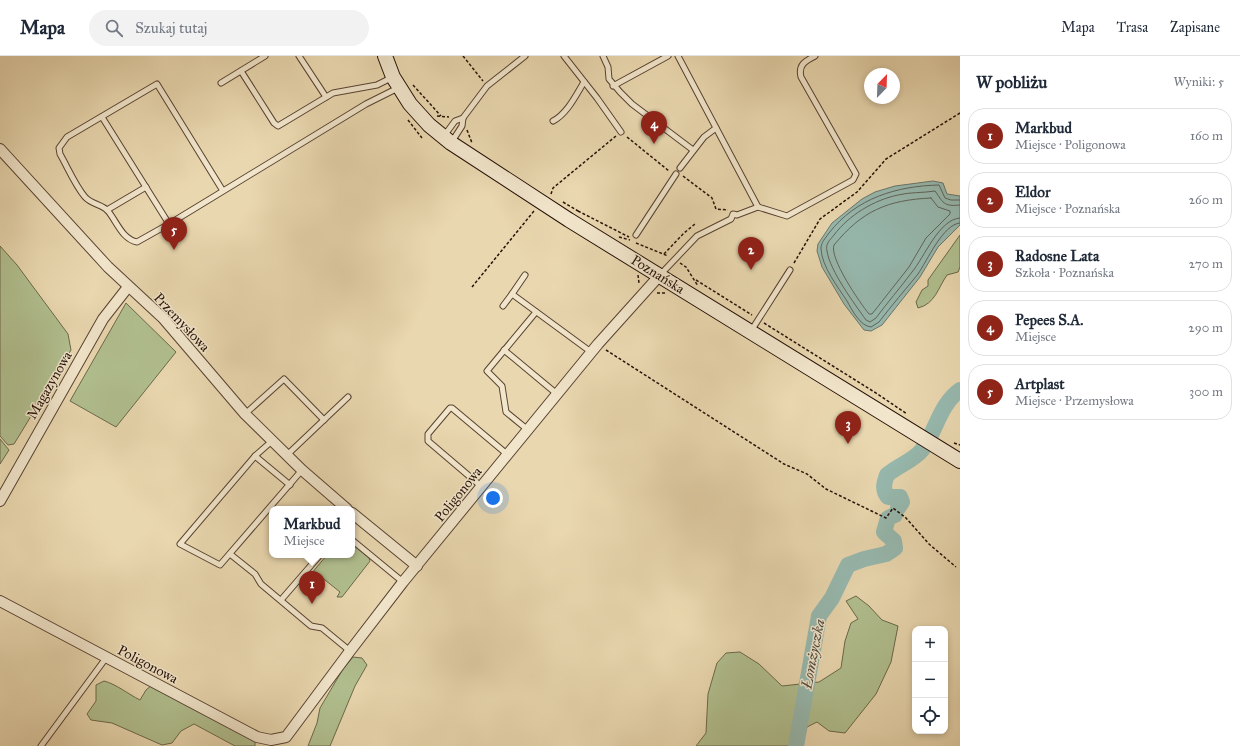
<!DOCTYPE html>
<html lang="pl">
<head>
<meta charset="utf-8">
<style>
  :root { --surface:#fff; --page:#f2f2f3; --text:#1f2937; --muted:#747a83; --line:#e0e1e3; --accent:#8f2418 }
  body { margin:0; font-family:"IM FELL Great Primer",serif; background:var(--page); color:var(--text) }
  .controls { position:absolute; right:12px; bottom:12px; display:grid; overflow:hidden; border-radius:8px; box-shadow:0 2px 6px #0003 }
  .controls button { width:36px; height:36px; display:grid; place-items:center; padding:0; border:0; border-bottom:1px solid var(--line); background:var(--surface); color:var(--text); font:20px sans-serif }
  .compass { position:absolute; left:864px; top:12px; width:36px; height:36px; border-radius:50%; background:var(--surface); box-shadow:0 2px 6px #0003; rotate:23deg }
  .you { position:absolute; left:493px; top:442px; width:14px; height:14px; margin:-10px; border:3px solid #fff; border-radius:50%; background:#1a73e8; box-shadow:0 0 0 6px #1a73e833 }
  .badge { display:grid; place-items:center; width:26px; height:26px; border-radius:50%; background:var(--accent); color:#fff; font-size:13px; font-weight:700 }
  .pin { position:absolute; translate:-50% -33px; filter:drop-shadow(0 1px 2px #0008) }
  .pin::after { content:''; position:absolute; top:21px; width:14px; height:12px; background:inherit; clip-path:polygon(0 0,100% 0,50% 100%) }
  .popup { position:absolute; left:269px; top:450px; width:86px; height:52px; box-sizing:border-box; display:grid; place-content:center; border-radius:8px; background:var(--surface); filter:drop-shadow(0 1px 3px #0005); font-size:13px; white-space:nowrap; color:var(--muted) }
  .popup b { font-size:15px; color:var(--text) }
  .popup::after { content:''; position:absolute; left:50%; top:100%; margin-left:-8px; border:8px solid transparent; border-top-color:var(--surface) }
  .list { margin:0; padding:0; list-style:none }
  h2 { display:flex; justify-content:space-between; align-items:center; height:52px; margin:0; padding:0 16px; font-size:17px }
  h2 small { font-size:13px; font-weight:400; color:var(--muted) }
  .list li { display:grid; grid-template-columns:26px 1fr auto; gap:12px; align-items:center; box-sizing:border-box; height:56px; margin:0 8px 8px; padding:0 8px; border:1px solid var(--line); border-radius:16px }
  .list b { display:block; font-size:15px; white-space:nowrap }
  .list p { margin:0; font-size:13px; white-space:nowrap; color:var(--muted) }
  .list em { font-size:13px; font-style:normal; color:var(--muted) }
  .icon { flex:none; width:22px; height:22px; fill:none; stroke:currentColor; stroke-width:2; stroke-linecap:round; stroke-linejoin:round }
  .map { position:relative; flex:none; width:960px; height:690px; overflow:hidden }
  header { display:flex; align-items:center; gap:24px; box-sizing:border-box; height:56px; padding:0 20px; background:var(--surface); border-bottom:1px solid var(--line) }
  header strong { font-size:19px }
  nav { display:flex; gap:22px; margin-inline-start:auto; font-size:14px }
  .search { width:280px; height:36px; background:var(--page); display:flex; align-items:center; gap:10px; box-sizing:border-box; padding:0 14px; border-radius:22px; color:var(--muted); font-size:15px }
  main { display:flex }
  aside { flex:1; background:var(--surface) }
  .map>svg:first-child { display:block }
  .green { fill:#b1bf8f; stroke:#6c684b }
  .water { fill:#97b9af; stroke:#6a766c }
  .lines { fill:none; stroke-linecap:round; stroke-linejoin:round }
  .shore { stroke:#5f655b; stroke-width:1 }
  .river { stroke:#97b9af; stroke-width:16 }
  .lane-casing { stroke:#584231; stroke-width:7 }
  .street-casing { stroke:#584231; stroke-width:12 }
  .secondary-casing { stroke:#271107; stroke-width:16 }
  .path { stroke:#271107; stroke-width:1.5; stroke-dasharray:3 2; stroke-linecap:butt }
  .lane { stroke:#f1e5cb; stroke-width:5 }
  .street { stroke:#f1e5cb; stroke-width:10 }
  .secondary { stroke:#f1e5cb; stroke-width:14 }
  .labels { text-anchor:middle; stroke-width:3; stroke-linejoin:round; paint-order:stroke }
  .street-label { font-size:14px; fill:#271107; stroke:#f1e5cb }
  .water-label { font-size:15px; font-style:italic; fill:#4e4c42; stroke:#f1e5cb }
</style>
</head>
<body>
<header>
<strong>Mapa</strong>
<div class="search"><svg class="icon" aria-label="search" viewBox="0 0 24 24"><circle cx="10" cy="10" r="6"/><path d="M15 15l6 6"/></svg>Szukaj tutaj</div>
<nav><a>Mapa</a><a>Trasa</a><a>Zapisane</a></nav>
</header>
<main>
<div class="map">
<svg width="960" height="690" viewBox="0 0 960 690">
  <rect width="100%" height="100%" fill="#e9d7af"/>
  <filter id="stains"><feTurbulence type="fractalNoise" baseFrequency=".005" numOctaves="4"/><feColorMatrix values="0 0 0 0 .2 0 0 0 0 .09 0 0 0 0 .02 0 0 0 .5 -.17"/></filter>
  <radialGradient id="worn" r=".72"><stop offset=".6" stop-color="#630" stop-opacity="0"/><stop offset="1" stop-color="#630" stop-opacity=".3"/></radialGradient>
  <g class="green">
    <path d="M960,179V211L958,216L947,219C938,232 935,248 918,252L916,246L922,234L928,230V224Z"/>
    <polygon points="0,190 17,209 68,278 71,294 22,375 14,388 8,389 0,380"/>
    <polygon points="126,247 176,296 116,371 70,345"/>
    <polygon points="0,383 9,394 0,408"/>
    <polygon points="352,488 369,502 370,505 342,541 337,541 340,536 315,516 312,519 311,518 327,499 352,499"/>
    <polygon points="856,540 869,550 882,564 898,570 891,606 876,638 845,677 829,675 817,666 807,671 802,690 696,690 706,677 708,638 717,607 726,597 740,596 759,608 782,630 819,626 841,612 845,585 851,567 858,563 846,545"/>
    <polygon points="353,601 362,602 367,609 355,630 330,690 308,690 317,667 320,652 343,613"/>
    <path d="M104,625C116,628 128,638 140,644L146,634L152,629L255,684V690H235L194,668L181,675L172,687L162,689L112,667L91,664L87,658L96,645V629Z"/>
  </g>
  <polygon class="water" points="933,125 943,127 947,138 960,140 960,169 938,191 920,221 882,269 871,275 864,274 844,248 822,211 817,195 818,188 832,167 862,143 875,136 895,130"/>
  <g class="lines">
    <g class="shore">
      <path d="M931,142L938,151L950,155V158L926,182L909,211L872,258H869C860,247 829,202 834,189C862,155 887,144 931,142Z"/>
      <path d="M960,144H951L945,142L939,129C897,130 856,142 829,177C825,183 821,186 821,193C822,211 838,231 847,245C852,254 860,270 871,271L879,266C892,249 905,234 918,218C927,205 943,168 960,167"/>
      <path d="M960,149C943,151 943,146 935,135C923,137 910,136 898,139C874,144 849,159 834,179C830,184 825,188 827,195C830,215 854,247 866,264L870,266L876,262C887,247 900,232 912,216C924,202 939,163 960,162"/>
    </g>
    <g class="river">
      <path d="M898,452L902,446L900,441H888C882,434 884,427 887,419C897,410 913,405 922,394C936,375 940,348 960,334"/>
      <polyline points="796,690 819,560 832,542 848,509 864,503 886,498 895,492 894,485 884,476 888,462 895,459"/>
    </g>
    <defs>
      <g id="lane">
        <polyline points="299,0 326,41"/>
        <polyline points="564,0 597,42 621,76"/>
        <polyline points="603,0 608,11 609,23 620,36 632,48 693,94"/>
        <polyline points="678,0 758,151"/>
        <polyline points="241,15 274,67 278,70 333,37 377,29 393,21"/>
        <polyline points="221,27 265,0"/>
        <polyline points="613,30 668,0"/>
        <polyline points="102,61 169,168"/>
        <path d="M553,65C567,58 576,39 584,26"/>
        <polyline points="444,80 455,65 463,62"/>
        <polyline points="451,87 462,70 463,62 487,30 525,0"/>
        <polyline points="680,112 704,81 716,72"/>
        <path d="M223,135L157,28L67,81L59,92L60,98C68,112 75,129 85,141C91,148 103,149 108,155C117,166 122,183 137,186L169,168L366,48L398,32"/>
        <polyline points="107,154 146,131"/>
        <polyline points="636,179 676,118"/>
        <polyline points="525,219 512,238 591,296"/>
        <path d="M660,219L697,180L731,163L733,158L737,159L758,151L787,160L853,124L856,118L801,21C798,9 805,5 815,0"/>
        <polyline points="503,250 512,238"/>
        <polyline points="751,275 790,214"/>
        <polyline points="504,294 557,338"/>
        <polyline points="245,358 284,323 324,364"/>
        <polyline points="528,374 506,356 502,330 487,315 536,256"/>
        <polyline points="272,385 255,400 180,488 220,509 302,414"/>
        <polyline points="287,399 348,341"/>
        <polyline points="255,400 290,429"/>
        <polyline points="482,431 428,385 428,378 450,352 452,352 508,399"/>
        <polyline points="352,484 403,526"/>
        <polyline points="230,498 255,518 261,528 311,570 322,572 350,595"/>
        <polyline points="281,544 320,499"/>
        <polyline points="41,690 106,602"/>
      </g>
      <g id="street">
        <polyline points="0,93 108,211 163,262 245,358 302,414 347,453"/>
        <polyline points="0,445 103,263 128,231"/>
        <polyline points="352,457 417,510"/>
        <polyline points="0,545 257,681 271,684 286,681 350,595 403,526 598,288 660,219"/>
      </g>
      <polyline id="secondary" points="385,0 393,21 410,48 429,69 451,87 569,164 960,405"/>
    </defs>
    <use href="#lane" class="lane-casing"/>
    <use href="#street" class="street-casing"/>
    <use href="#secondary" class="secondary-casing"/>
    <g class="path">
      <polyline points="463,0 483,25"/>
      <polyline points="413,29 441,60"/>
      <polyline points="437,60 449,61"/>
      <polyline points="408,64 422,82"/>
      <polyline points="467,74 472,87"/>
      <polyline points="627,81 669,115"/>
      <polyline points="683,120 712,142 716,153 728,154"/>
      <polyline points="551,138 553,132 616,80"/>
      <polyline points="563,146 578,155"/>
      <polyline points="578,155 629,181"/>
      <polyline points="619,181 630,184"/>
      <polyline points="636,187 668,200"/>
      <polyline points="664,198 684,177 695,168"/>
      <polyline points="680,207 686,211 698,230"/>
      <polyline points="794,207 820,163 857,136 886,103 960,57"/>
      <polyline points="638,219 639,227"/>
      <polyline points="696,224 752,259"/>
      <polyline points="472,231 534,155"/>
      <polyline points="657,237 665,237"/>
      <polyline points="764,267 876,337 907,358"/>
      <polyline points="606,294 784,408 807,418 826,433 886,462 893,452 905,461 929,488 956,511"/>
      <polyline points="954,387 960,389"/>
    </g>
    <use href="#lane" class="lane"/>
    <use href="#street" class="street"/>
    <use href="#secondary" class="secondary"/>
  </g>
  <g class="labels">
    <g class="street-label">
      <text transform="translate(658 218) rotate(32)" y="5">Poznańska</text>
      <text transform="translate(182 266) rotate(47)" y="5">Przemysłowa</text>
      <text transform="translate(49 329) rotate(-60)" y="5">Magazynowa</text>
      <text transform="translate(458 438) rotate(-51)" y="5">Poligonowa</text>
      <text transform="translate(148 608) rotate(28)" y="5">Poligonowa</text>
    </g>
    <g class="water-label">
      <text transform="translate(813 598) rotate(-79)" y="5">Łomżyczka</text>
    </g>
  </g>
  <rect width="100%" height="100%" filter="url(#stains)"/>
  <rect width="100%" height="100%" fill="url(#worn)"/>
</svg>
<div class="controls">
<button>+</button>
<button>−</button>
<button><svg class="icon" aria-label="locate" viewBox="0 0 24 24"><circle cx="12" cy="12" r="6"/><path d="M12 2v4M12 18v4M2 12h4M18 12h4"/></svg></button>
</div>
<svg class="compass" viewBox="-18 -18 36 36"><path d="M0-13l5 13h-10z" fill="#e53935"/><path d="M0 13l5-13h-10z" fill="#747a83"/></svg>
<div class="you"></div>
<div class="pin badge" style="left:312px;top:548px">1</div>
<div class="popup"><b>Markbud</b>Miejsce</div>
<div class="pin badge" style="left:751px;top:214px">2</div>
<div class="pin badge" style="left:848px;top:388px">3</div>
<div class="pin badge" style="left:654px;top:88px">4</div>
<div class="pin badge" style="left:174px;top:194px">5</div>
</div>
<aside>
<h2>W pobliżu<small>Wyniki: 5</small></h2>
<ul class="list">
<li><span class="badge">1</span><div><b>Markbud</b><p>Miejsce · Poligonowa</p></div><em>160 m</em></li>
<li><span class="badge">2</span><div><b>Eldor</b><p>Miejsce · Poznańska</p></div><em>260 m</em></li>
<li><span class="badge">3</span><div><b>Radosne Lata</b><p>Szkoła · Poznańska</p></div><em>270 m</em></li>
<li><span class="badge">4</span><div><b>Pepees S.A.</b><p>Miejsce</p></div><em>290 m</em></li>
<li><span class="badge">5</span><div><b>Artplast</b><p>Miejsce · Przemysłowa</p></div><em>300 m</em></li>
</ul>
</aside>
</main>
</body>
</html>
